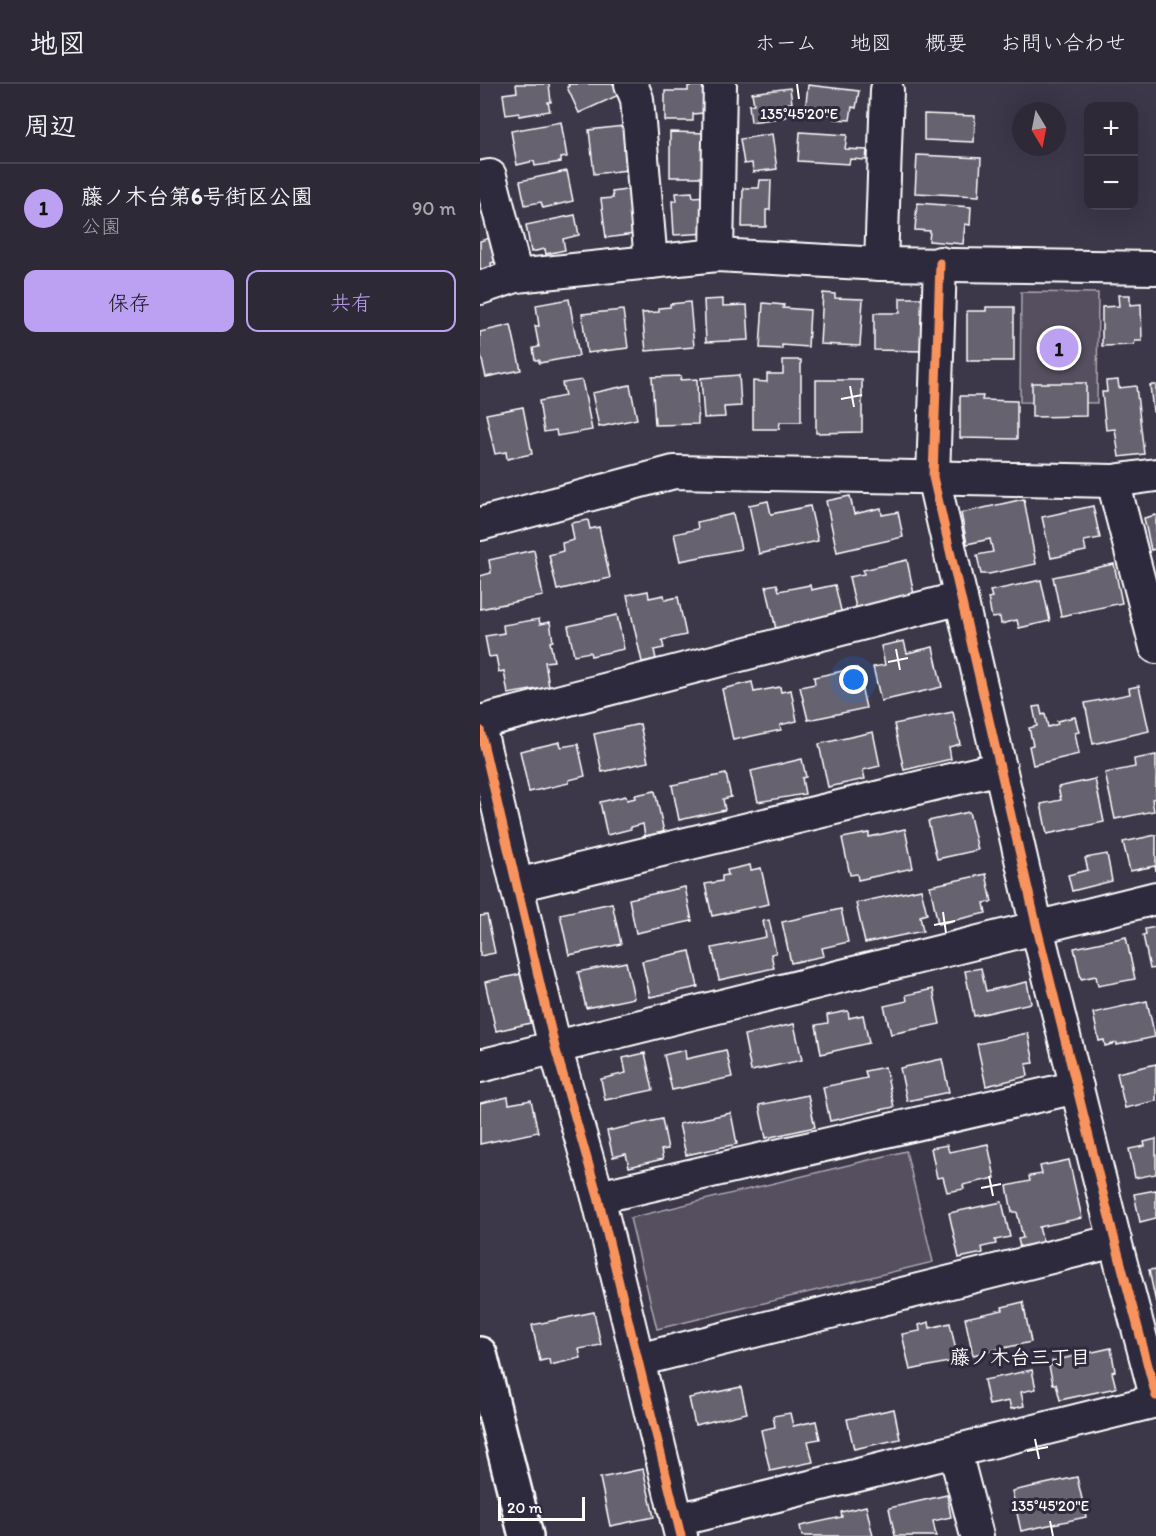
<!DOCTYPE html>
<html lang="ja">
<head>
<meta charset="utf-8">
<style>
  :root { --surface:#2d2937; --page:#393542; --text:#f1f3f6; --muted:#a7a6ad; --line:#484552; --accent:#bca0f2 }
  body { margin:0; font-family:Itim,"Klee One",sans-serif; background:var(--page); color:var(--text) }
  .controls { position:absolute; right:18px; top:18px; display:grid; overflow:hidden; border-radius:12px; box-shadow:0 6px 24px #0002 }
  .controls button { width:54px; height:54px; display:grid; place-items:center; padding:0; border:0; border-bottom:2px solid var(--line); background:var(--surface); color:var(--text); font:30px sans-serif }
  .compass { position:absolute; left:532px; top:18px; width:54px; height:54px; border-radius:50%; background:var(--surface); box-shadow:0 6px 24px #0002; rotate:170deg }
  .scale { position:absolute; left:18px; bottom:15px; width:87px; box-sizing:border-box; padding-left:6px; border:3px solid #fff; border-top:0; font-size:16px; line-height:21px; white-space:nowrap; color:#fff; -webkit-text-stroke:4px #2f2a3d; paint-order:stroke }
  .you { position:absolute; left:374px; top:596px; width:21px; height:21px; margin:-15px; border:4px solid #fff; border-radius:50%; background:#1a73e8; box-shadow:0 0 0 9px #1a73e833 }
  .badge { display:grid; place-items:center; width:39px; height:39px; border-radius:50%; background:var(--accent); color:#111; font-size:20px; font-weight:700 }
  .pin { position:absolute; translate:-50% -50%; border:3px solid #fff; box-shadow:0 2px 6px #0006 }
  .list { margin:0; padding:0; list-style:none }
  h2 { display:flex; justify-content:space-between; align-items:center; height:78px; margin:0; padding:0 24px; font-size:26px }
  h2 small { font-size:20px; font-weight:400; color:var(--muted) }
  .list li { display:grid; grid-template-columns:39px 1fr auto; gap:18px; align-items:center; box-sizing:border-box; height:90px; padding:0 24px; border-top:2px solid var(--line) }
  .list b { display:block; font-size:22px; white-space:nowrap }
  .list p { margin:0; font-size:20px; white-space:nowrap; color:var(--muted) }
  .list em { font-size:20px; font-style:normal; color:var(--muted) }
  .actions { display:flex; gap:12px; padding:18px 24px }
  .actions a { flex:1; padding:14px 0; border:2px solid var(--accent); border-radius:12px; text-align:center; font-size:21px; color:var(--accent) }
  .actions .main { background:var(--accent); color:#111 }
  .map { position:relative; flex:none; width:676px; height:1452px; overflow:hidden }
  header { display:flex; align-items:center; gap:36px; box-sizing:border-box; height:84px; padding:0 30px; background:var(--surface); border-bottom:2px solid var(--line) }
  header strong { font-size:28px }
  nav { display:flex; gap:33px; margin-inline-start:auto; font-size:21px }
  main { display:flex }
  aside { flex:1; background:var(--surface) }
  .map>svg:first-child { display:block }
  .green { fill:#555060; stroke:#aaa8b0; stroke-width:1.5 }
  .building { fill:#666270; stroke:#fff; stroke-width:1.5 }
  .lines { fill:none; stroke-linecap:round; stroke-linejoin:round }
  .street-casing { stroke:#fff; stroke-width:36 }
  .secondary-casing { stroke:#fff; stroke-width:38 }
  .street { stroke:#2f2a3d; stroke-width:32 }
  .secondary { stroke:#2f2a3d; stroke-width:33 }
  .cycleway-casing { stroke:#2f2a3d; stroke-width:13 }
  .cycleway { stroke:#f8935d; stroke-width:9 }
  .ticks { fill:none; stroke:#fff; stroke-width:2 }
  .labels { text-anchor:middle; stroke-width:6; stroke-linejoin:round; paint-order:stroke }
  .neighbourhood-label { font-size:20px; font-weight:bold; fill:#fff; stroke:#2f2a3d }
  .ticks-label { font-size:15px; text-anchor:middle; fill:#fff; stroke:#2f2a3d; stroke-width:6; stroke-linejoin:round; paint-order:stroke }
</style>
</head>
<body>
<header>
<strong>地図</strong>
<nav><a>ホーム</a><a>地図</a><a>概要</a><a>お問い合わせ</a></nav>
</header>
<main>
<aside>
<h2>周辺<small></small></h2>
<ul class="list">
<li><span class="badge">1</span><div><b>藤ノ木台第6号街区公園</b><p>公園</p></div><em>90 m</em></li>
</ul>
<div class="actions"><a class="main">保存</a><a>共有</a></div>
</aside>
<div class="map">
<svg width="676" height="1452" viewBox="0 0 676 1452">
  <rect width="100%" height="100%" fill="#3c3749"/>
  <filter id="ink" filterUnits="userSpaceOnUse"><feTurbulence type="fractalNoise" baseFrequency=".0167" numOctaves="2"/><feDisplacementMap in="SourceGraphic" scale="12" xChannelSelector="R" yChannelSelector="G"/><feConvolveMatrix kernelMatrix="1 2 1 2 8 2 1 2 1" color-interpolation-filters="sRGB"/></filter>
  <g filter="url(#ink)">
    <g class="green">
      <polygon points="541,208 618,209 617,319 540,318"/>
      <polygon points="426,1067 453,1178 177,1245 150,1134"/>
    </g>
    <g class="building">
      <polygon points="36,0 69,0 71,18 68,18 70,27 39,32 39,29 26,31 23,10 37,8"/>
      <polygon points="88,0 136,0 141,10 99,29 87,3 89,2"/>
      <polygon points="328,1 379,7 376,24 372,23 370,36 354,35 355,31 325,28"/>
      <polygon points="208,2 223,2 223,29 213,30 213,37 185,37 185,7 208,7"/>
      <polygon points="310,4 312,19 305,20 306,33 271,38 269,21 274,20 272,9"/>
      <polygon points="444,30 495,32 494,58 444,56"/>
      <polygon points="81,38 87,73 81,74 81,78 55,82 54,77 37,81 31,47"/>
      <polygon points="152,41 156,85 114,90 109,46"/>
      <polygon points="190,48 229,49 229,78 222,78 222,93 190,93"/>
      <polygon points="320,48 367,51 365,65 387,66 386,76 370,75 369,80 318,77"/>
      <polygon points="292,50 297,85 273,88 272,79 264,80 260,55"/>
      <polygon points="437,71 501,74 499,112 435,109"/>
      <polygon points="87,87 93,117 63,124 61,118 45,121 40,97"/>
      <polygon points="280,96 291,96 290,126 286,126 286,143 262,143 263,104 279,104"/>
      <polygon points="153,105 154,150 126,154 121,115 133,114 132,108"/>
      <polygon points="212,108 213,113 227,112 229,149 194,151 192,117 197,117 196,109"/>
      <polygon points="437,119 491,123 490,141 485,140 483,160 449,157 450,147 435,146"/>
      <polygon points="95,131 99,151 83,155 85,166 66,170 65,165 51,168 46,141"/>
      <polygon points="13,153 20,176 11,179 12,184 0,188 0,157"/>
      <polygon points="343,209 355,210 355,214 383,215 380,262 340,260"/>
      <polygon points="638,211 650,211 650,221 661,220 662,257 655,257 654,261 622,262 622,223 639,222"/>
      <polygon points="420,214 442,214 442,267 394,266 394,229 420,229"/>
      <polygon points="89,215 99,272 59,279 59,276 55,276 53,264 59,263 55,242 59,242 56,221"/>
      <polygon points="243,215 243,222 267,221 269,256 226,258 224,216"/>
      <polygon points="210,218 214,263 166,267 162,229 179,228 179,224 190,223 190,220"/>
      <polygon points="283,219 304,221 303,224 330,226 328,263 302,261 302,265 280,264"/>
      <polygon points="506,223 534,223 534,277 487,277 487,227 506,227"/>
      <polygon points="143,226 148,264 107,269 102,230"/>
      <polygon points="31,241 41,286 6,293 0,268 0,248"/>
      <polygon points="303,276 321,276 321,338 300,338 299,345 273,345 273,297 287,298 287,290 303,290"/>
      <polygon points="259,291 261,322 244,323 245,333 224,334 221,294"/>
      <polygon points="201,292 200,296 217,295 218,340 175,341 172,293"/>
      <polygon points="102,296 112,346 77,352 76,346 64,348 59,317 85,312 82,299"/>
      <polygon points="336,296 382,296 382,348 336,349"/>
      <polygon points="638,296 639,304 656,302 664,370 639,373 635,345 626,346 622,308 627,308 626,297"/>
      <polygon points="552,299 606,299 606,332 552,333"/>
      <polygon points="150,301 157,335 119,343 112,309"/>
      <polygon points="670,301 676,301 676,328 673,328"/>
      <polygon points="480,312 503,312 502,316 537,317 537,355 480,354"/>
      <polygon points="43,323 52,370 27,375 26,368 15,370 6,330"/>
      <polygon points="370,412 374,430 401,424 402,431 418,428 423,453 357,468 346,417"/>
      <polygon points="544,415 556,480 509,490 501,490 497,471 513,468 510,455 487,460 481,429"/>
      <polygon points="288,417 291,430 330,422 338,457 279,470 269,421"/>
      <polygon points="613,422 620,454 604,457 606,467 571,474 562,433"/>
      <polygon points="253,430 261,465 200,477 194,450 218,445 217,438"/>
      <polygon points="676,431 676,465 671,466 664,434"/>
      <polygon points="108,436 110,445 119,443 130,494 77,506 69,471 83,467 82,459 94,456 91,439"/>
      <polygon points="54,466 63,512 0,525 0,492 11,489 9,476"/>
      <polygon points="427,476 435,515 377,528 369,493 384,490 383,486"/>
      <polygon points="634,480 642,519 581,532 573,493"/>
      <polygon points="561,496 570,537 539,544 537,536 521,540 520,533 512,534 508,514 512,513 510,507"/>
      <polygon points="297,500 299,507 330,501 331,506 355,501 362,531 296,545 286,502"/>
      <polygon points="168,507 169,514 184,511 185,516 198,513 206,551 182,556 184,564 174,566 176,575 162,578 147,511"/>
      <polygon points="137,531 144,565 111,572 110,568 94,571 88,542"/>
      <polygon points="59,535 60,540 70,538 73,557 70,558 74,577 65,578 69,603 28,610 24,587 19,588 16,572 9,573 5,552 24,549 23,541"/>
      <polygon points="424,557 427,569 453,563 462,603 401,617 393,583 405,581 401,562"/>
      <polygon points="377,584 386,624 328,636 320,603 335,600 334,593"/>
      <polygon points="272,598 274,608 300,603 301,608 311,606 317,637 300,641 301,646 253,656 242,605"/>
      <polygon points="659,602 669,647 613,660 605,619 650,610 649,604"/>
      <polygon points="560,622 562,631 565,630 568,643 578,640 577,637 595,633 599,648 595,649 599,670 553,681 549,662 553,661 549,644 557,642 553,623"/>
      <polygon points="473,628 480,660 469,663 471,675 424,686 414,640"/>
      <polygon points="160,640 168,678 122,688 114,650"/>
      <polygon points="393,648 400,682 383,686 385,695 348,703 339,660"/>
      <polygon points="80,658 81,663 98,660 105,692 89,696 89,699 49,708 40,667"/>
      <polygon points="676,671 676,714 672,715 674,727 635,735 625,689 655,683 654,675"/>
      <polygon points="322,675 326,693 322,694 325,710 278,718 271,687"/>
      <polygon points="246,690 251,713 243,715 245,726 199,736 192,701"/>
      <polygon points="615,695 624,738 567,750 561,720 581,716 578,703"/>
      <polygon points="175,707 184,748 165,752 163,740 151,743 151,745 127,751 120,718 146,712 147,716 156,714 155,711"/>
      <polygon points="489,728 498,766 457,775 448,737"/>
      <polygon points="425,745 433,784 378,796 377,790 370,791 362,754 389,749 389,753"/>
      <polygon points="676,751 676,787 675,782 650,787 643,758"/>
      <polygon points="627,770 632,797 592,807 588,791 608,786 605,774"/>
      <polygon points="270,781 271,786 281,784 289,820 232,832 225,800 242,797 242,792 248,791 247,786"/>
      <polygon points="506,790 512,818 504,819 506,829 458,840 450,802"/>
      <polygon points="205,803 212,837 156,849 149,815"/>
      <polygon points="441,805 447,830 440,832 443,847 385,859 376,819"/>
      <polygon points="132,819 141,860 89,871 80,830"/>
      <polygon points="361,825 368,858 342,864 344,872 311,879 302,838"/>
      <polygon points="7,831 15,869 0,872 0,832"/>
      <polygon points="289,836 296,869 291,870 294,884 239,896 232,864 286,853 283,837"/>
      <polygon points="676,843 676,884 670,885 663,851 666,850 665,845"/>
      <polygon points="646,853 655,895 618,902 616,892 601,895 594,864"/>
      <polygon points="210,867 218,903 170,913 162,877"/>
      <polygon points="146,878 154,914 106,924 98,888"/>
      <polygon points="501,884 506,907 547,898 551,919 494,932 485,887"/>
      <polygon points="41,890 51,939 16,947 5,898"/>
      <polygon points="453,905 460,940 411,950 404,922 427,917 426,911"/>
      <polygon points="667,917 675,953 637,961 637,959 625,962 624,956 619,957 613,929"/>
      <polygon points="368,927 369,934 383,931 389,959 341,970 336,941 348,939 347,931"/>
      <polygon points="314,940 322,976 271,987 264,951"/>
      <polygon points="548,949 554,979 546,980 548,992 506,1002 497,960"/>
      <polygon points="205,966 206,975 246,966 252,993 192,1006 184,971"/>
      <polygon points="165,969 173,1006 125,1016 121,995 146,989 143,974"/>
      <polygon points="462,975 469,1008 427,1017 420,984"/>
      <polygon points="676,980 676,1017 645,1024 637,989"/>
      <polygon points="405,983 414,1023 350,1037 343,1003 387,994 385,987"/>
      <polygon points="328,1011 335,1043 286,1054 279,1021"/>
      <polygon points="28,1013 29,1020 51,1016 58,1048 0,1060 0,1019"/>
      <polygon points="251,1029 257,1060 206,1071 199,1040"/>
      <polygon points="182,1035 188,1065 181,1066 183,1075 149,1083 146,1070 133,1073 127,1047"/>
      <polygon points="676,1055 676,1090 655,1094 649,1065 665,1062 664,1058"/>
      <polygon points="508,1060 515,1094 483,1101 484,1105 467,1108 463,1093 457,1094 451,1064 467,1061 469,1068"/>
      <polygon points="589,1076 602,1134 559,1143 563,1158 540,1163 538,1155 543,1154 537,1128 532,1128 527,1102 550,1097 549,1092 562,1090 560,1082"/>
      <polygon points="676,1106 676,1134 660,1138 654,1110"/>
      <polygon points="522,1118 530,1153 515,1156 516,1160 502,1163 503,1169 479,1174 469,1129"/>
      <polygon points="676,1185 676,1219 669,1186"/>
      <polygon points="543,1218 551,1258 493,1271 485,1234 523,1226 522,1223"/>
      <polygon points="114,1228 121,1261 99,1265 101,1274 70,1281 69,1275 60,1277 52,1241"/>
      <polygon points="449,1238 450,1244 470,1239 478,1276 430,1286 422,1250 440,1247 439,1241"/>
      <polygon points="631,1264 635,1287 632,1288 636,1304 580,1316 576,1300 573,1300 569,1282 573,1281 572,1277"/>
      <polygon points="552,1286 556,1305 541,1308 544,1322 531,1325 529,1317 509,1321 504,1296"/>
      <polygon points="261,1303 267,1329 215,1341 209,1314"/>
      <polygon points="414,1325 420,1355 374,1365 367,1335"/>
      <polygon points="310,1329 313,1342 336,1337 340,1355 328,1357 333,1378 290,1387 281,1346 295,1343 293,1332"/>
      <polygon points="163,1385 174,1433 130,1442 120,1394"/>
      <polygon points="597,1393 606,1433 541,1447 532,1407"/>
      <polygon points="467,1411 471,1433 453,1437 456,1452 415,1452 409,1424"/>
      <polygon points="386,1422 393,1452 322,1452 320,1442 362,1433 361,1428"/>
    </g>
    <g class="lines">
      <defs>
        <g id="street">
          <polyline points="151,0 157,15 171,178"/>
          <polyline points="0,94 10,92 36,192"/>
          <polyline points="237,171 240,0"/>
          <polyline points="460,179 453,393 557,844 635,1157 676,1312"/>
          <polyline points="401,180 407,6"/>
          <polyline points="0,204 36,192 237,171 401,180 676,184"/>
          <polyline points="633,397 676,563"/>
          <polyline points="0,440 194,388 633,397 676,391"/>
          <polyline points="0,638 481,514"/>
          <polyline points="0,646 75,963 118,1113 201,1452"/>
          <polyline points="37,801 520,684"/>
          <polyline points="0,982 676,814"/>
          <polyline points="118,1113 597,1003"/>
          <polyline points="158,1276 635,1157"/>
          <polyline points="475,1368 497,1452"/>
          <polyline points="197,1436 676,1317"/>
        </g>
        <polyline id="secondary" points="0,1270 46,1452"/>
      </defs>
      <use href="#street" class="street-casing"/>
      <use href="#secondary" class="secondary-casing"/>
      <use href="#street" class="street"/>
      <use href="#secondary" class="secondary"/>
      <defs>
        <g id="cycleway">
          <polyline points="460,179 453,393 557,844 635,1157 676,1312"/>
          <polyline points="0,646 75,963 118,1113 201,1452"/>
        </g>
      </defs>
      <use href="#cycleway" class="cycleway-casing"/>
      <use href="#cycleway" class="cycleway"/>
    </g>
  </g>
  <path class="ticks" d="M317,0L319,15M370,302L374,323M361,315L382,311M416,565L420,586M408,578L428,574M463,828L466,849M454,841L475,837M509,1092L513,1112M501,1104L521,1100M555,1355L559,1375M547,1367L568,1363M570,1437L573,1452"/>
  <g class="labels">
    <g class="neighbourhood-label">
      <text x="540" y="1280">藤ノ木台三丁目</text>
    </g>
  </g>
  <g class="ticks-label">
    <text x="319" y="35">135°45'20"E</text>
    <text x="570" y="1427">135°45'20"E</text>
  </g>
</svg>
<div class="controls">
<button>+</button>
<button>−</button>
</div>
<svg class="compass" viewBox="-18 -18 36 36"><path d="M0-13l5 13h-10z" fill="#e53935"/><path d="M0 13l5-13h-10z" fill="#a7a6ad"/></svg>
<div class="scale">20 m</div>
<div class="you"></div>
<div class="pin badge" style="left:579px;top:264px">1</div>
</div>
</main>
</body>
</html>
